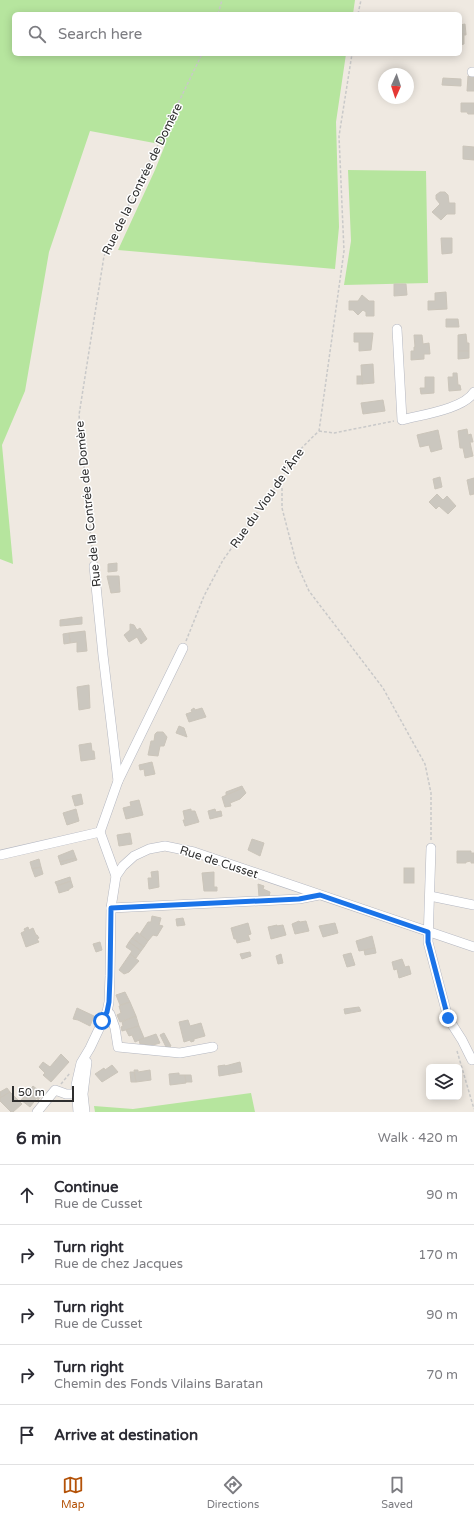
<!DOCTYPE html>
<html lang="en">
<head>
<meta charset="utf-8">
<style>
  :root { --surface:#fff; --page:#f7f7f7; --text:#2b2b33; --muted:#7c7c81; --line:#e1e1e2; --accent:#b45309 }
  body { margin:0; font-family:"Varela Round",sans-serif; background:var(--page); color:var(--text) }
  .controls { position:absolute; right:12px; bottom:12px; display:grid; overflow:hidden; border-radius:6px; box-shadow:0 2px 10px #0003 }
  .controls button { width:36px; height:36px; display:grid; place-items:center; padding:0; border:0; border-bottom:1px solid var(--line); background:var(--surface); color:var(--text); font:20px sans-serif }
  .compass { position:absolute; left:378px; top:68px; width:36px; height:36px; border-radius:50%; background:var(--surface); box-shadow:0 2px 10px #0003; rotate:183deg }
  .scale { position:absolute; left:12px; bottom:10px; width:62px; box-sizing:border-box; padding-left:4px; border:2px solid #2e2e2e; border-top:0; font-size:11px; line-height:14px; white-space:nowrap; color:#2e2e2e; -webkit-text-stroke:3px #fff; paint-order:stroke }
  .stop { position:absolute; width:12px; height:12px; margin:-9px; border:3px solid #1a73e8; border-radius:50%; background:#fff }
  .stop.end { background:#1a73e8; border-color:#fff; box-shadow:0 1px 4px #0008 }
  .list { margin:0; padding:0; list-style:none }
  h2 { display:flex; justify-content:space-between; align-items:center; height:52px; margin:0; padding:0 16px; font-size:17px }
  h2 small { font-size:13px; font-weight:400; color:var(--muted) }
  .list li { display:grid; grid-template-columns:26px 1fr auto; gap:12px; align-items:center; box-sizing:border-box; height:60px; padding:0 16px; border-top:1px solid var(--line) }
  .list b { display:block; font-size:15px; white-space:nowrap }
  .list p { margin:0; font-size:13px; white-space:nowrap; color:var(--muted) }
  .list em { font-size:13px; font-style:normal; color:var(--muted) }
  .icon { flex:none; width:22px; height:22px; fill:none; stroke:currentColor; stroke-width:2; stroke-linecap:round; stroke-linejoin:round }
  .map { position:relative; flex:none; width:474px; height:1112px; overflow:hidden }
  .search { position:absolute; background:var(--surface); box-shadow:0 2px 10px #0003; left:12px; right:12px; top:12px; height:44px; display:flex; align-items:center; gap:10px; box-sizing:border-box; padding:0 14px; border-radius:6px; color:var(--muted); font-size:15px }
  .sheet { height:352px; background:var(--surface) }
  nav { display:flex; justify-content:space-around; align-items:center; box-sizing:border-box; height:56px; border-top:1px solid var(--line); background:var(--surface); font-size:11px; color:var(--muted) }
  nav a { display:grid; justify-items:center; gap:2px }
  nav .on { color:var(--accent) }
  .map>svg:first-child { display:block }
  .green { fill:#b6e59e }
  .building { fill:#cbc7bf; stroke:#cbc5ba }
  .lines { fill:none; stroke-linecap:round; stroke-linejoin:round }
  .minor-casing { stroke:#b4b7c1; stroke-width:10 }
  .path { stroke:#c9c9c9; stroke-width:1.5; stroke-dasharray:3 2; stroke-linecap:butt }
  .minor { stroke:#fff; stroke-width:9 }
  .route { stroke:#1a73e8; stroke-width:5 }
  .labels { text-anchor:middle; stroke-width:3; stroke-linejoin:round; paint-order:stroke }
  .street-label { font-size:12px; fill:#2e2e2e; stroke:#fff }
</style>
</head>
<body>
<div class="map">
<svg width="474" height="1112" viewBox="0 0 474 1112">
  <rect width="100%" height="100%" fill="#efe9e1"/>
  <g class="green">
    <polygon points="0,0 355,0 353,14 14,14 14,54 346,54 336,122 339,227 335,269 118,250 155,170 165,145 90,131 49,252 25,391 2,445 13,564 0,559"/>
    <polygon points="348,170 426,171 428,283 344,285 351,241"/>
    <polygon points="251,1093 255,1112 95,1112 94,1106 133,1109"/>
  </g>
  <g class="building">
    <polygon points="465,24 466,34 460,34 460,25"/>
    <polygon points="460,34 466,34 466,35 464,35 464,44 460,45"/>
    <polygon points="468,76 474,76 474,91 467,91"/>
    <polygon points="443,78 461,79 461,86 442,85"/>
    <polygon points="461,103 474,103 474,114 468,114 467,112 461,112"/>
    <polygon points="463,146 474,147 474,160 463,159"/>
    <polygon points="440,192 445,192 448,195 449,203 455,203 455,214 447,214 441,220 432,212 440,204 436,199 436,195"/>
    <polygon points="441,238 452,238 452,253 442,254"/>
    <polygon points="394,284 406,284 407,295 394,296"/>
    <polygon points="446,292 447,309 428,310 428,301 435,301 435,293"/>
    <polygon points="362,295 369,301 374,301 374,316 366,316 366,312 363,310 358,315 353,310 349,310 349,301 358,301"/>
    <polygon points="446,319 458,319 459,327 446,327"/>
    <polygon points="354,333 373,333 371,350 359,351 359,342 354,342"/>
    <polygon points="466,334 467,343 469,343 469,351 458,351 458,335"/>
    <polygon points="414,335 422,335 423,344 429,343 430,354 424,354 424,359 411,360 411,351 414,351 414,347 415,347"/>
    <polygon points="458,351 469,351 469,358 458,359"/>
    <polygon points="373,364 374,383 362,384 361,365"/>
    <polygon points="453,373 457,373 458,385 460,385 461,390 449,391 448,377 453,377"/>
    <rect x="357" y="376" width="5" height="8"/>
    <polygon points="425,377 434,377 434,393 421,394 420,388 425,388"/>
    <polygon points="383,400 385,411 363,414 361,403"/>
    <polygon points="467,429 468,435 471,434 473,442 470,442 473,456 465,458 463,448 460,448 458,431"/>
    <polygon points="438,430 442,449 431,452 429,445 420,447 417,435"/>
    <polygon points="440,477 442,487 435,489 433,479"/>
    <polygon points="474,478 474,494 470,495 467,480"/>
    <polygon points="437,494 443,500 447,496 456,506 448,514 439,506 436,509 429,502"/>
    <polygon points="117,563 117,571 108,572 108,564"/>
    <polygon points="107,576 119,576 120,592 111,593"/>
    <polygon points="82,617 82,624 60,626 60,620"/>
    <polygon points="130,624 134,625 137,630 140,628 147,639 141,644 137,637 129,642 124,635 130,630"/>
    <polygon points="85,631 87,651 77,652 77,642 70,643 69,633"/>
    <polygon points="69,633 70,643 64,644 63,634"/>
    <polygon points="89,685 90,708 79,710 77,687"/>
    <polygon points="194,708 195,710 202,708 206,717 189,722 186,714 192,712 191,710"/>
    <polygon points="179,726 184,728 187,737 176,733"/>
    <polygon points="157,732 163,732 167,737 164,746 160,746 158,756 148,755 151,741 154,741 155,734"/>
    <polygon points="91,743 92,751 94,751 95,759 81,761 79,745"/>
    <polygon points="152,762 155,774 145,776 144,769 140,770 139,765"/>
    <polygon points="242,786 243,788 226,795 226,792"/>
    <polygon points="243,788 246,793 240,799 230,803 231,806 225,807 222,797"/>
    <polygon points="81,794 83,804 75,806 72,796"/>
    <polygon points="139,800 143,815 126,819 123,808 131,806 130,802"/>
    <polygon points="76,809 79,821 67,825 63,813"/>
    <polygon points="191,809 191,811 195,811 199,822 185,826 183,820 185,820 183,811"/>
    <polygon points="215,809 216,812 221,811 222,816 210,819 208,811"/>
    <polygon points="130,833 132,844 119,846 117,835"/>
    <polygon points="252,839 264,843 260,856 248,850"/>
    <polygon points="73,850 76,858 60,862 58,856"/>
    <polygon points="457,851 471,851 471,853 474,853 474,863 471,863 471,861 466,862 466,863 457,863"/>
    <polygon points="76,858 77,860 61,865 60,862"/>
    <polygon points="39,859 41,867 32,869 30,862"/>
    <polygon points="41,867 43,874 35,877 32,869"/>
    <rect x="404" y="868" width="10" height="15"/>
    <polygon points="158,871 159,887 149,889 148,878 152,878 151,872"/>
    <polygon points="214,872 214,887 217,887 217,891 204,891 202,873"/>
    <polygon points="70,877 71,881 57,886 55,882"/>
    <polygon points="71,881 73,887 69,889 69,890 59,893 57,886"/>
    <polygon points="258,884 264,886 263,889 270,892 269,897 259,897"/>
    <polygon points="152,916 161,918 159,925 163,926 157,936 153,935 148,941 140,934 148,922 151,922"/>
    <polygon points="183,918 185,925 177,926 176,919"/>
    <polygon points="299,921 300,922 306,921 309,931 295,934 292,924"/>
    <polygon points="248,923 251,934 248,935 250,940 237,943 236,939 234,939 231,928"/>
    <polygon points="335,923 338,933 323,937 319,926"/>
    <polygon points="277,925 277,926 283,925 286,935 271,939 268,927"/>
    <polygon points="28,927 29,930 33,928 36,935 37,935 39,938 37,939 39,942 26,947 21,933 25,931 24,929"/>
    <polygon points="137,932 148,941 144,947 132,938"/>
    <polygon points="372,936 375,948 359,951 356,941"/>
    <polygon points="132,938 144,947 141,951 129,942"/>
    <polygon points="100,942 102,950 96,952 93,944"/>
    <polygon points="129,942 141,951 136,958 130,954 132,951 126,947"/>
    <polygon points="375,948 376,953 365,955 364,950"/>
    <polygon points="250,952 251,956 242,959 240,954"/>
    <polygon points="351,953 355,965 347,967 343,955"/>
    <polygon points="130,954 139,961 129,972 124,974 119,970"/>
    <polygon points="281,954 283,963 278,964 276,956"/>
    <polygon points="402,959 405,967 409,966 411,974 399,978 397,969 394,970 392,962"/>
    <polygon points="125,992 130,1002 120,1005 116,995"/>
    <polygon points="130,1002 136,1016 120,1022 117,1015 121,1013 119,1006"/>
    <polygon points="359,1007 361,1011 345,1014 344,1009"/>
    <polygon points="77,1008 94,1016 90,1026 78,1020 73,1019"/>
    <polygon points="136,1016 139,1026 122,1031 121,1027 123,1026 122,1022"/>
    <polygon points="188,1020 190,1026 201,1023 205,1036 194,1039 194,1041 191,1042 190,1040 184,1042 179,1022"/>
    <polygon points="139,1026 144,1038 135,1042 132,1035 129,1036 126,1030"/>
    <polygon points="164,1033 171,1046 167,1049 160,1035"/>
    <polygon points="156,1034 160,1043 146,1047 145,1044 140,1044 139,1040"/>
    <polygon points="61,1054 69,1062 51,1082 43,1075 45,1073 39,1067 43,1062 50,1067"/>
    <polygon points="240,1062 242,1072 219,1076 218,1066 225,1065 225,1066"/>
    <polygon points="112,1065 118,1072 102,1082 95,1074 104,1068 105,1070"/>
    <polygon points="134,1070 138,1070 138,1072 150,1070 151,1080 136,1082"/>
    <polygon points="130,1072 134,1072 136,1082 131,1082"/>
    <polygon points="179,1073 179,1075 185,1075 186,1083 170,1085 169,1074"/>
    <polygon points="185,1075 191,1075 192,1082 186,1082"/>
    <polygon points="33,1086 43,1094 38,1100 37,1098 30,1107 21,1100"/>
    <polygon points="7,1088 10,1092 0,1098 0,1092"/>
    <polygon points="10,1092 22,1104 13,1112 11,1112 0,1101 0,1098"/>
  </g>
  <g class="lines">
    <defs>
      <g id="minor">
        <polyline points="472,72 474,72"/>
        <path d="M397,329L402,420C420,415 464,409 474,392"/>
        <polyline points="94,566 103,655 118,781 100,832 116,876"/>
        <polyline points="118,781 183,648"/>
        <polyline points="431,848 428,942 448,1018 462,1040 472,1060"/>
        <polyline points="0,855 100,832"/>
        <polyline points="430,896 474,905"/>
        <polyline points="111,908 299,899 319,895"/>
        <polyline points="107,1012 110,1014 115,1028 118,1047 180,1053 213,1047"/>
        <polyline points="37,1112 55,1090 66,1094 76,1094 78,1099"/>
        <polyline points="78,1112 76,1085 81,1063 90,1048 107,1012 109,1002 110,976 111,908 116,876 123,866 134,856 149,849 165,846 194,852 474,947"/>
        <polyline points="85,1112 83,1094 87,1062"/>
      </g>
    </defs>
    <use href="#minor" class="minor-casing"/>
    <g class="path">
      <polyline points="218,14 222,0"/>
      <polyline points="358,14 361,0"/>
      <polyline points="319,431 334,433 394,421"/>
      <polyline points="282,478 282,508 296,562 309,591 383,688 425,764 431,793 431,841"/>
      <polyline points="93,558 79,415 104,256 202,54"/>
      <path d="M186,641L204,596L223,560L282,478C292,457 303,446 319,431L344,251L339,136L352,54"/>
      <polyline points="457,1051 474,1109"/>
      <polyline points="61,1084 70,1073"/>
    </g>
    <use href="#minor" class="minor"/>
  </g>
  <g class="lines">
    <polyline class="route" points="102,1021 107,1012 109,1002 110,976 111,908 299,899 320,895 428,932 428,942 448,1018"/>
  </g>
  <g class="labels">
    <g class="street-label">
      <text transform="translate(142 179) rotate(-64)" y="4">Rue de la Contrée de Domère</text>
      <text transform="translate(267 498) rotate(-55)" y="4">Rue du Viou de l'Âne</text>
      <text transform="translate(88 504) rotate(-96)" y="4">Rue de la Contrée de Domère</text>
      <text transform="translate(219 862) rotate(18)" y="4">Rue de Cusset</text>
    </g>
  </g>
</svg>
<div class="controls">
<button><svg class="icon" aria-label="layers" viewBox="0 0 24 24"><path d="M12 4l9 5-9 5-9-5zM3 14l9 5 9-5"/></svg></button>
</div>
<svg class="compass" viewBox="-18 -18 36 36"><path d="M0-13l5 13h-10z" fill="#e53935"/><path d="M0 13l5-13h-10z" fill="#7c7c81"/></svg>
<div class="scale">50 m</div>
<div class="stop" style="left:102px;top:1021px"></div>
<div class="stop end" style="left:448px;top:1018px"></div>
<div class="search"><svg class="icon" aria-label="search" viewBox="0 0 24 24"><circle cx="10" cy="10" r="6"/><path d="M15 15l6 6"/></svg>Search here</div>
</div>
<section class="sheet">
<h2>6 min<small>Walk · 420 m</small></h2>
<ul class="list">
<li><svg class="icon" aria-label="ahead" viewBox="0 0 24 24"><path d="M12 20V5M6 11l6-6 6 6"/></svg><div><b>Continue</b><p>Rue de Cusset</p></div><em>90 m</em></li>
<li><svg class="icon" aria-label="right" viewBox="0 0 24 24"><path d="M7 20v-9h11M14 6l5 5-5 5"/></svg><div><b>Turn right</b><p>Rue de chez Jacques</p></div><em>170 m</em></li>
<li><svg class="icon" aria-label="right" viewBox="0 0 24 24"><path d="M7 20v-9h11M14 6l5 5-5 5"/></svg><div><b>Turn right</b><p>Rue de Cusset</p></div><em>90 m</em></li>
<li><svg class="icon" aria-label="right" viewBox="0 0 24 24"><path d="M7 20v-9h11M14 6l5 5-5 5"/></svg><div><b>Turn right</b><p>Chemin des Fonds Vilains Baratan</p></div><em>70 m</em></li>
<li><svg class="icon" aria-label="arrive" viewBox="0 0 24 24"><path d="M6 21V4h12l-3 4 3 4H6"/></svg><div><b>Arrive at destination</b></div></li>
</ul>
</section>
<nav>
<a class="on"><svg class="icon" aria-label="map" viewBox="0 0 24 24"><path d="M3 6l6-2 6 2 6-2v14l-6 2-6-2-6 2zM9 4v14M15 6v14"/></svg>Map</a>
<a><svg class="icon" aria-label="directions" viewBox="0 0 24 24"><path d="M12 3l9 9-9 9-9-9zM9 14v-3h6M13 9l2 2-2 2"/></svg>Directions</a>
<a><svg class="icon" aria-label="saved" viewBox="0 0 24 24"><path d="M7 4h10v16l-5-4-5 4z"/></svg>Saved</a>
</nav>
</body>
</html>
